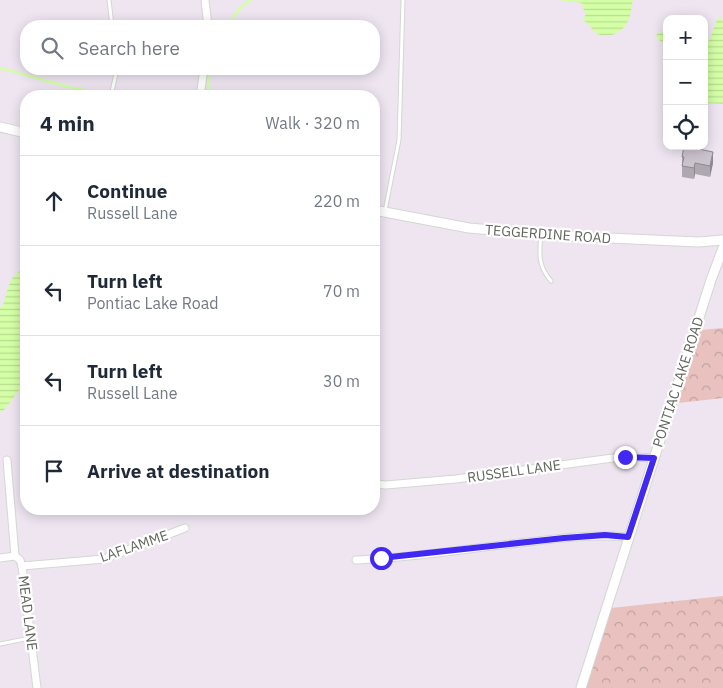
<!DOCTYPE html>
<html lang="en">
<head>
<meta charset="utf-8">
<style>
  :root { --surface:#fff; --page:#f2f2f3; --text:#1f2937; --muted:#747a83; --line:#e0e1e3 }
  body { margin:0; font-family:"IBM Plex Sans",sans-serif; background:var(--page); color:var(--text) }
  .controls { position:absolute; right:15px; top:15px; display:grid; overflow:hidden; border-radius:10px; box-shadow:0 2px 12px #0003 }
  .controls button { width:45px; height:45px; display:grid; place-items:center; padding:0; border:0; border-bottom:1px solid var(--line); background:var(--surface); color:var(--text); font:25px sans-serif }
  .stop { position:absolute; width:15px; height:15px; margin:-11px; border:4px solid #4128f3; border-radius:50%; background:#fff }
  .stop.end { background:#4128f3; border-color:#fff; box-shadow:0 1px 5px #0008 }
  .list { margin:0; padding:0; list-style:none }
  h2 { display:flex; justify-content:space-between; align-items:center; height:65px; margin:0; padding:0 20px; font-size:21px }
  h2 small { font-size:16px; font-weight:400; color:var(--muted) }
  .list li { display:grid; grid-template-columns:32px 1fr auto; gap:15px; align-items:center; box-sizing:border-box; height:90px; padding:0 20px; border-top:1px solid var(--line) }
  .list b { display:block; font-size:19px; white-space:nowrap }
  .list p { margin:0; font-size:16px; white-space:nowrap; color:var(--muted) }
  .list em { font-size:16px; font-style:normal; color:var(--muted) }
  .icon { flex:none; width:28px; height:28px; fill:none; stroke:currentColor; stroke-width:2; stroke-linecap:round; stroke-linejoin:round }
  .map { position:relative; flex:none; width:723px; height:688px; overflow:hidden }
  .search { position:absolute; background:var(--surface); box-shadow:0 2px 12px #0003; left:20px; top:20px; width:360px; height:55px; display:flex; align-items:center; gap:12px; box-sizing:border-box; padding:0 18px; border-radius:20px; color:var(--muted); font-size:19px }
  .panel { position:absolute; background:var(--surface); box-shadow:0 2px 12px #0003; left:20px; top:90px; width:360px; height:425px; border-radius:20px }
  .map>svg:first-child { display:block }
  .park { fill:url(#park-crowns) }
  .water { fill:url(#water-rules) }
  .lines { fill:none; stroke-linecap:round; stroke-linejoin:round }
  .stream { stroke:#d4ffa6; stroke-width:2.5 }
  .service-casing { stroke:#d3d8d1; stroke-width:5 }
  .minor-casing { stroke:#d3d8d1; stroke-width:9 }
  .tertiary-casing { stroke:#d3d8d1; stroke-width:11 }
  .service { stroke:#fff; stroke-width:3 }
  .minor { stroke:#fff; stroke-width:7 }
  .tertiary { stroke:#fff; stroke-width:9 }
  .wall { fill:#afa8b1 }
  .shaded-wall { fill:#8e8890 }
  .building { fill:#cbc3ce; stroke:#8e8890 }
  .route { stroke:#4128f3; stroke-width:6 }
  .labels { text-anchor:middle; stroke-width:4.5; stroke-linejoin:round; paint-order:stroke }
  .street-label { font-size:14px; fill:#61665d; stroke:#fff }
</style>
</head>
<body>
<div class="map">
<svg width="723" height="688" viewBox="0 0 723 688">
  <defs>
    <pattern id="park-crowns" width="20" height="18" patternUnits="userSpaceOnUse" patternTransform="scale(1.25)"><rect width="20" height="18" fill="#e9c2c0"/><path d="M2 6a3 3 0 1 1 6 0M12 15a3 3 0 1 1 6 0" fill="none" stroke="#c0a19f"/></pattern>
    <pattern id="water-rules" width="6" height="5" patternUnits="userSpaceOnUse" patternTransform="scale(1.25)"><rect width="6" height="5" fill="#d4ffa6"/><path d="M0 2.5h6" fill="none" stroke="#b9dd91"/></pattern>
  </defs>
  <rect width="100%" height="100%" fill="#eee5f0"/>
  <g class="park">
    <polygon points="723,328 723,398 678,403 700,330"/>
    <polygon points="723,596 723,688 586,688 611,608"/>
  </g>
  <g class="water">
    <path d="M561,0H633C631,8 631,16 627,23C621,34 607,39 596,33C591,29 590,23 582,20L586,14L582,6L583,4C576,0 568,4 561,0Z"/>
    <polygon points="718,17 722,18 723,23 723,104 704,103 704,43 708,42 711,36"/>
    <polygon points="660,32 667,33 667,47 657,38 656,35"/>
    <path d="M26,269V381L5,409L0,412V307L3,305C8,291 9,272 26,269Z"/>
  </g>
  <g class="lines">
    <g class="stream">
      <polyline points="228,26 239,9 250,0"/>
      <polyline points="0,68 73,88 120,96"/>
      <polyline points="186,96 193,96"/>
      <polyline points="208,96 208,78 211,69"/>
    </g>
    <defs>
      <g id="service">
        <polyline points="109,0 112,26"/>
        <polyline points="111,96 117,69"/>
        <polyline points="385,211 399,140 403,0"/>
        <path d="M541,235C539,254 538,266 551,281"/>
        <polyline points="0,644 30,638"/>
      </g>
      <g id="minor">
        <polyline points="205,0 208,26"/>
        <polyline points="200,96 204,69"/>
        <polyline points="7,460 15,556"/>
        <polyline points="374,484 386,485 456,479 613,458 636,457 654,458"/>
        <polyline points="0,558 15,556 20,560 22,566 37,688"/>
        <path d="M356,560C413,558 471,548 528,542C561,538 594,534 628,537"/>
        <polyline points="22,566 104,559 185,528"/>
      </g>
      <g id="tertiary">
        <polyline points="0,127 26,133"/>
        <polyline points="374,210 469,228 565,236 698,242 723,240"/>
        <polyline points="581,688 711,280 723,248"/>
      </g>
    </defs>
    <use href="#service" class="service-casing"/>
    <use href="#minor" class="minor-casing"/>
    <use href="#tertiary" class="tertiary-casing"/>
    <use href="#service" class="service"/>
    <use href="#minor" class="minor"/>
    <use href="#tertiary" class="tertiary"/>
  </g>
  <polygon class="wall" points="682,157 713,163 710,177 695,174 694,179 682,177"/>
  <g class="shaded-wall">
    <polygon points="713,152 713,163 710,177 710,166"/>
    <polygon points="695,163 695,174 694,179 694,168"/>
  </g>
  <polygon class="building" points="684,146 713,152 710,166 695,163 694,168 682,166 684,157 682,157"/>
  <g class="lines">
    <polyline class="route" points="381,558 564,538 605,535 628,537 654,458 625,457"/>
  </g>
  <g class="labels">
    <g class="street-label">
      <text transform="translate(548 234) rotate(4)" y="5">TEGGERDINE ROAD</text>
      <text transform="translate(678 382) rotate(-72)" y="5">PONTIAC LAKE ROAD</text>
      <text transform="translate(514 471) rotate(-8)" y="5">RUSSELL LANE</text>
      <text transform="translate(134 546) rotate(-19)" y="5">LAFLAMME</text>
      <text transform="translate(28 613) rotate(83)" y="5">MEAD LANE</text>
    </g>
  </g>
</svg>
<div class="controls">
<button>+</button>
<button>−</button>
<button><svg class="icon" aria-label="locate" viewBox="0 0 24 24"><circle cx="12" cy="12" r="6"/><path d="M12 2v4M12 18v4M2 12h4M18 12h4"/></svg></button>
</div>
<div class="stop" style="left:381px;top:558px"></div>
<div class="stop end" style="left:625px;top:457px"></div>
<div class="search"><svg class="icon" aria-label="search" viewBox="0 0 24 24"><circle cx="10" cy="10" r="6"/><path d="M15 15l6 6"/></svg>Search here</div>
<section class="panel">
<h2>4 min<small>Walk · 320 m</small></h2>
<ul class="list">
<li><svg class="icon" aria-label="ahead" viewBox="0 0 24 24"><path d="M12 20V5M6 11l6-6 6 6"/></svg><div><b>Continue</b><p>Russell Lane</p></div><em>220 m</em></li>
<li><svg class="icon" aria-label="left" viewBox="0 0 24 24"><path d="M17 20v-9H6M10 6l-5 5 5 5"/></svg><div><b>Turn left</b><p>Pontiac Lake Road</p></div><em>70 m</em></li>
<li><svg class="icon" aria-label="left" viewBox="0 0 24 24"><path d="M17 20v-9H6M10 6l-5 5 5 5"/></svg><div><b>Turn left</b><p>Russell Lane</p></div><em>30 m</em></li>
<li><svg class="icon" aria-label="arrive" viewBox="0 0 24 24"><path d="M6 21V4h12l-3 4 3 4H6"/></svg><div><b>Arrive at destination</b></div></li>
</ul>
</section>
</div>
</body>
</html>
